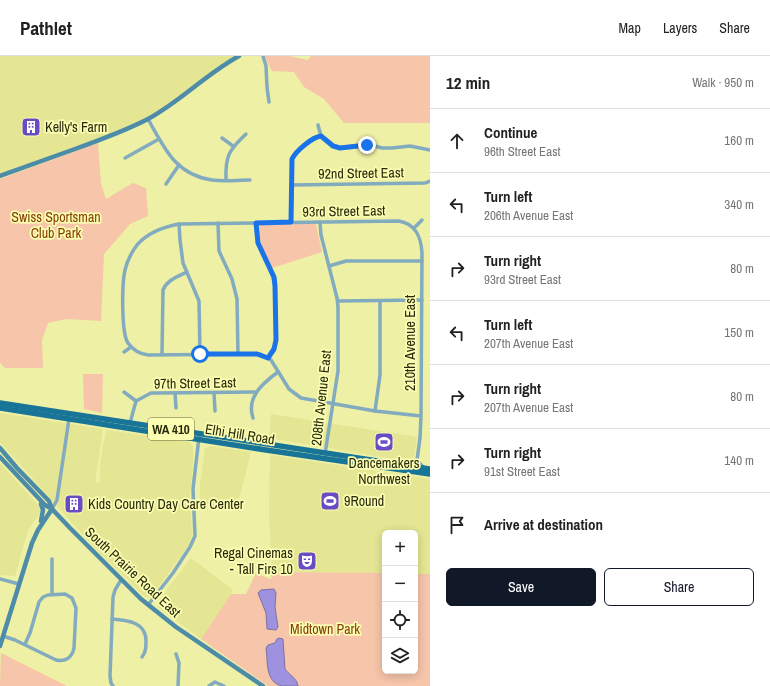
<!DOCTYPE html>
<html lang="en">
<head>
<meta charset="utf-8">
<style>
  :root { --surface:#fff; --page:#f6f6f6; --text:#222; --muted:#767676; --line:#e0e0e0; --accent:#111827 }
  body { margin:0; font-family:"Archivo Narrow",sans-serif; background:var(--page); color:var(--text) }
  .controls { position:absolute; right:12px; bottom:12px; display:grid; overflow:hidden; border-radius:6px; box-shadow:0 2px 10px #0003 }
  .controls button { width:36px; height:36px; display:grid; place-items:center; padding:0; border:0; border-bottom:1px solid var(--line); background:var(--surface); color:var(--text); font:20px sans-serif }
  .stop { position:absolute; width:12px; height:12px; margin:-9px; border:3px solid #1a73e8; border-radius:50%; background:#fff }
  .stop.end { background:#1a73e8; border-color:#fff; box-shadow:0 1px 4px #0008 }
  .list { margin:0; padding:0; list-style:none }
  h2 { display:flex; justify-content:space-between; align-items:center; height:52px; margin:0; padding:0 16px; font-size:17px }
  h2 small { font-size:13px; font-weight:400; color:var(--muted) }
  .list li { display:grid; grid-template-columns:26px 1fr auto; gap:12px; align-items:center; box-sizing:border-box; height:64px; padding:0 16px; border-top:1px solid var(--line) }
  .list b { display:block; font-size:15px; white-space:nowrap }
  .list p { margin:0; font-size:13px; white-space:nowrap; color:var(--muted) }
  .list em { font-size:13px; font-style:normal; color:var(--muted) }
  .actions { display:flex; gap:8px; padding:12px 16px }
  .actions a { flex:1; padding:9px 0; border:1px solid var(--accent); border-radius:6px; text-align:center; font-size:14px; color:var(--accent) }
  .actions .main { background:var(--accent); color:#fff }
  .icon { flex:none; width:22px; height:22px; fill:none; stroke:currentColor; stroke-width:2; stroke-linecap:round; stroke-linejoin:round }
  .map { position:relative; flex:none; width:430px; height:630px; overflow:hidden }
  header { display:flex; align-items:center; gap:24px; box-sizing:border-box; height:56px; padding:0 20px; background:var(--surface); border-bottom:1px solid var(--line) }
  header strong { font-size:19px }
  nav { display:flex; gap:22px; margin-inline-start:auto; font-size:14px }
  main { display:flex }
  aside { flex:1; background:var(--surface) }
  .map>svg:first-child { display:block }
  .built { fill:#e4e693 }
  .green { fill:#f6c5aa }
  .water { fill:#9d91e0; stroke:#7a72a0 }
  .lines { fill:none; stroke-linecap:round; stroke-linejoin:round }
  .street { stroke:#83abbf; stroke-width:3.5 }
  .secondary { stroke:#4d8ca9; stroke-width:4.5 }
  .primary { stroke:#197598; stroke-width:5.5 }
  .route { stroke:#1a73e8; stroke-width:5 }
  .labels { text-anchor:middle; stroke-width:3.5; stroke-linejoin:round; paint-order:stroke }
  .shield { fill:#fafdb2; stroke:#67693c; stroke-width:1 }
  .shield-label { font-size:13px; font-weight:bold; fill:#28290a }
  .poi-label { font-size:14px; fill:#28290a; stroke:#fafdb2; text-anchor:start }
  .street-label { font-size:14px; fill:#28290a; stroke:#fafdb2 }
  .park-label { font-size:14px; fill:#863e06; stroke:#fafdb2 }
</style>
</head>
<body>
<header>
<strong>Pathlet</strong>
<nav><a>Map</a><a>Layers</a><a>Share</a></nav>
</header>
<main>
<div class="map">
<svg width="430" height="630" viewBox="0 0 430 630">
  <rect width="100%" height="100%" fill="#edf0a5"/>
  <g class="built">
    <polygon points="0,0 240,0 172,48 113,79 0,120"/>
    <polygon points="0,357 103,373 95,426 100,427 100,407 106,374 189,386 193,391 193,409 190,437 192,479 190,487 184,496 151,541 145,541 92,489 0,386"/>
    <polygon points="271,358 417,381 414,403 411,406 269,382"/>
    <polygon points="210,390 251,396 236,455 200,448 200,429 205,392"/>
    <polygon points="270,399 430,423 430,518 415,518 415,477 385,477 385,517 272,516 269,456"/>
    <polygon points="0,407 39,450 40,456 38,460 28,474 15,520 0,519"/>
    <polygon points="191,502 232,533 231,538 201,583 158,551 158,545"/>
  </g>
  <g class="green">
    <polygon points="264,0 289,0 308,4 311,0 430,0 430,67 344,67 324,43 304,31 294,16 272,15"/>
    <polygon points="98,87 101,128 106,143 133,127 146,132 148,160 130,168 104,198 101,265 66,263 48,267 42,284 43,312 5,312 0,307 0,123"/>
    <path d="M262,168H314L316,169L322,196L272,212C267,201 255,180 260,169Z"/>
    <polygon points="83,318 103,318 102,357 84,353"/>
    <polygon points="272,516 385,517 385,615 415,615 415,518 430,518 430,630 268,630 201,583 231,538 246,538 256,517 267,522 271,523"/>
    <polygon points="1,597 67,630 0,630"/>
  </g>
  <g class="water">
    <polygon points="274,533 276,537 275,551 278,571 276,574 267,573 266,557 258,537 261,534"/>
    <path d="M279,582L283,583L285,613C289,619 297,622 298,630C293,630 287,630 282,630C265,626 268,606 266,592L268,589L275,587L277,583Z"/>
  </g>
  <g class="lines">
    <g class="street">
      <polyline points="263,0 266,10 267,31 269,46"/>
      <path d="M148,63C164,91 175,119 212,124C224,126 237,124 250,124"/>
      <polyline points="318,69 321,80 333,89 340,92 362,89 371,89 382,92 392,92 410,90 430,94"/>
      <polyline points="222,82 233,90"/>
      <polyline points="125,102 159,83"/>
      <path d="M226,124C225,100 229,94 246,78"/>
      <polyline points="166,128 179,109"/>
      <polyline points="292,129 425,127 430,125"/>
      <polyline points="291,166 292,103 299,94 315,82 321,80"/>
      <polyline points="320,166 321,179 337,242 338,251 338,315 325,398"/>
      <polyline points="218,167 219,195 232,223 237,243 238,298"/>
      <polyline points="256,167 258,187 273,221 275,230 276,284 274,293 268,302"/>
      <polyline points="179,168 180,184 183,207 199,245 200,298"/>
      <polyline points="414,172 422,164"/>
      <polyline points="329,210 346,205 422,205"/>
      <polyline points="338,245 422,244"/>
      <polyline points="124,296 131,291"/>
      <path d="M162,298L163,234C167,224 177,221 187,216"/>
      <polyline points="124,336 136,345"/>
      <polyline points="175,337 176,352"/>
      <polyline points="214,337 215,355"/>
      <polyline points="136,345 151,337 158,337 256,336"/>
      <polyline points="375,355 380,319 380,245"/>
      <path d="M253,362C246,341 263,327 278,316"/>
      <polyline points="130,367 136,345"/>
      <path d="M417,404L420,382L421,360L422,197C421,181 416,168 399,165L179,168C163,171 148,176 137,189C131,197 127,205 125,214C122,227 121,277 128,287C133,294 140,298 148,299L260,298L271,304L289,333L301,342L375,355L421,360"/>
      <polyline points="410,410 417,404 423,411"/>
      <polyline points="52,453 57,444 69,363"/>
      <polyline points="0,523 19,528"/>
      <polyline points="52,538 52,503"/>
      <polyline points="148,549 173,517 190,491 195,480 193,433 199,381"/>
      <path d="M112,563C127,564 146,566 146,585C146,591 146,596 142,601"/>
      <path d="M3,580L15,584L56,604C65,606 72,602 74,592L76,552L72,542L65,538L48,539L43,541L39,546L30,577L25,588"/>
      <polyline points="176,598 179,607 178,630"/>
      <polyline points="113,630 111,627 110,620 113,541 115,534 121,524"/>
      <polyline points="209,630 215,626 224,630"/>
    </g>
    <g class="secondary">
      <path d="M0,120C25,111 50,102 75,93C100,84 125,75 148,63C181,45 206,18 239,0"/>
      <polyline points="0,392 17,412 49,445 52,453 70,472 141,543 176,571 263,630"/>
      <polyline points="0,401 45,449 52,453"/>
      <polyline points="41,448 43,454 41,465"/>
      <polyline points="0,590 32,487 38,474 52,453"/>
    </g>
    <g class="primary">
      <polyline points="0,347 430,413"/>
      <polyline points="0,352 266,394 430,418"/>
    </g>
  </g>
  <g class="lines">
    <path class="route" d="M200,298H257L268,302L274,293L276,284L275,230L274,221L258,187L256,167L291,166L292,103C296,95 312,81 321,80L333,90L340,92L367,89"/>
  </g>
  <defs>
    <symbol id="building-square" viewBox="-11 -11 22 22"><rect x="-9" y="-9" width="18" height="18" rx="4" fill="#694bc4" stroke="#fafdb2"/><path d="M-4-6H4V6H1V3H-1V6H-4ZM-2.5-4.3h1.7v1.8h-1.7ZM.8-4.3h1.7v1.8H.8ZM-2.5-1h1.7V.8h-1.7ZM.8-1h1.7V.8H.8Z" fill="#fff"/></symbol>
    <symbol id="stadium-square" viewBox="-11 -11 22 22"><rect x="-9" y="-9" width="18" height="18" rx="4" fill="#694bc4" stroke="#fafdb2"/><path d="M0-5a6.5 5 0 1 0 0 10a6.5 5 0 1 0 0-10ZM-3.5-1.8h7v3.6h-7Z" fill="#fff"/></symbol>
    <symbol id="theatre-square" viewBox="-11 -11 22 22"><rect x="-9" y="-9" width="18" height="18" rx="4" fill="#694bc4" stroke="#fafdb2"/><path d="M-5-5.5Q0-4 5-5.5V0Q5 5 0 6Q-5 5-5 0ZM-3.3-2.5H-1v1.5H-3.3ZM1-2.5H3.3v1.5H1ZM-2.8 1Q0 5.5 2.8 1Z" fill="#fff"/></symbol>
  </defs>
  <g fill-rule="evenodd">
    <use href="#building-square" x="20" y="60" width="22" height="22"/>
    <use href="#stadium-square" x="373" y="375" width="22" height="22"/>
    <use href="#stadium-square" x="319" y="434" width="22" height="22"/>
    <use href="#building-square" x="63" y="437" width="22" height="22"/>
    <use href="#theatre-square" x="296" y="494" width="22" height="22"/>
  </g>
  <g class="labels">
    <rect class="shield" x="148" y="362" width="46" height="22" rx="3"/>
    <g class="shield-label">
      <text x="171" y="378">WA 410</text>
    </g>
    <g class="poi-label">
      <text x="45" y="76">Kelly's Farm</text>
      <text x="384" y="412" text-anchor="middle">Dancemakers<tspan x="384" dy="16">Northwest</tspan></text>
      <text x="344" y="450">9Round</text>
      <text x="88" y="453">Kids Country Day Care Center</text>
      <text x="293" y="502" text-anchor="end">Regal Cinemas<tspan x="293" dy="16">- Tall Firs 10</tspan></text>
    </g>
    <g class="street-label">
      <text transform="translate(361 117) rotate(-1)" y="5">92nd Street East</text>
      <text transform="translate(344 155) rotate(-1)" y="5">93rd Street East</text>
      <text transform="translate(410 287) rotate(-90)" y="5">210th Avenue East</text>
      <text transform="translate(195 327) rotate(-1)" y="5">97th Street East</text>
      <text transform="translate(321 342) rotate(-84)" y="5">208th Avenue East</text>
      <text transform="translate(240 378) rotate(9)" y="5">Elhi Hill Road</text>
      <text transform="translate(133 516) rotate(43)" y="5">South Prairie Road East</text>
    </g>
    <g class="park-label">
      <text x="56" y="166">Swiss Sportsman<tspan x="56" dy="16">Club Park</tspan></text>
      <text x="325" y="578">Midtown Park</text>
    </g>
  </g>
</svg>
<div class="controls">
<button>+</button>
<button>−</button>
<button><svg class="icon" aria-label="locate" viewBox="0 0 24 24"><circle cx="12" cy="12" r="6"/><path d="M12 2v4M12 18v4M2 12h4M18 12h4"/></svg></button>
<button><svg class="icon" aria-label="layers" viewBox="0 0 24 24"><path d="M12 4l9 5-9 5-9-5zM3 14l9 5 9-5"/></svg></button>
</div>
<div class="stop" style="left:200px;top:298px"></div>
<div class="stop end" style="left:367px;top:89px"></div>
</div>
<aside>
<h2>12 min<small>Walk · 950 m</small></h2>
<ul class="list">
<li><svg class="icon" aria-label="ahead" viewBox="0 0 24 24"><path d="M12 20V5M6 11l6-6 6 6"/></svg><div><b>Continue</b><p>96th Street East</p></div><em>160 m</em></li>
<li><svg class="icon" aria-label="left" viewBox="0 0 24 24"><path d="M17 20v-9H6M10 6l-5 5 5 5"/></svg><div><b>Turn left</b><p>206th Avenue East</p></div><em>340 m</em></li>
<li><svg class="icon" aria-label="right" viewBox="0 0 24 24"><path d="M7 20v-9h11M14 6l5 5-5 5"/></svg><div><b>Turn right</b><p>93rd Street East</p></div><em>80 m</em></li>
<li><svg class="icon" aria-label="left" viewBox="0 0 24 24"><path d="M17 20v-9H6M10 6l-5 5 5 5"/></svg><div><b>Turn left</b><p>207th Avenue East</p></div><em>150 m</em></li>
<li><svg class="icon" aria-label="right" viewBox="0 0 24 24"><path d="M7 20v-9h11M14 6l5 5-5 5"/></svg><div><b>Turn right</b><p>207th Avenue East</p></div><em>80 m</em></li>
<li><svg class="icon" aria-label="right" viewBox="0 0 24 24"><path d="M7 20v-9h11M14 6l5 5-5 5"/></svg><div><b>Turn right</b><p>91st Street East</p></div><em>140 m</em></li>
<li><svg class="icon" aria-label="arrive" viewBox="0 0 24 24"><path d="M6 21V4h12l-3 4 3 4H6"/></svg><div><b>Arrive at destination</b></div></li>
</ul>
<div class="actions"><a class="main">Save</a><a>Share</a></div>
</aside>
</main>
</body>
</html>
